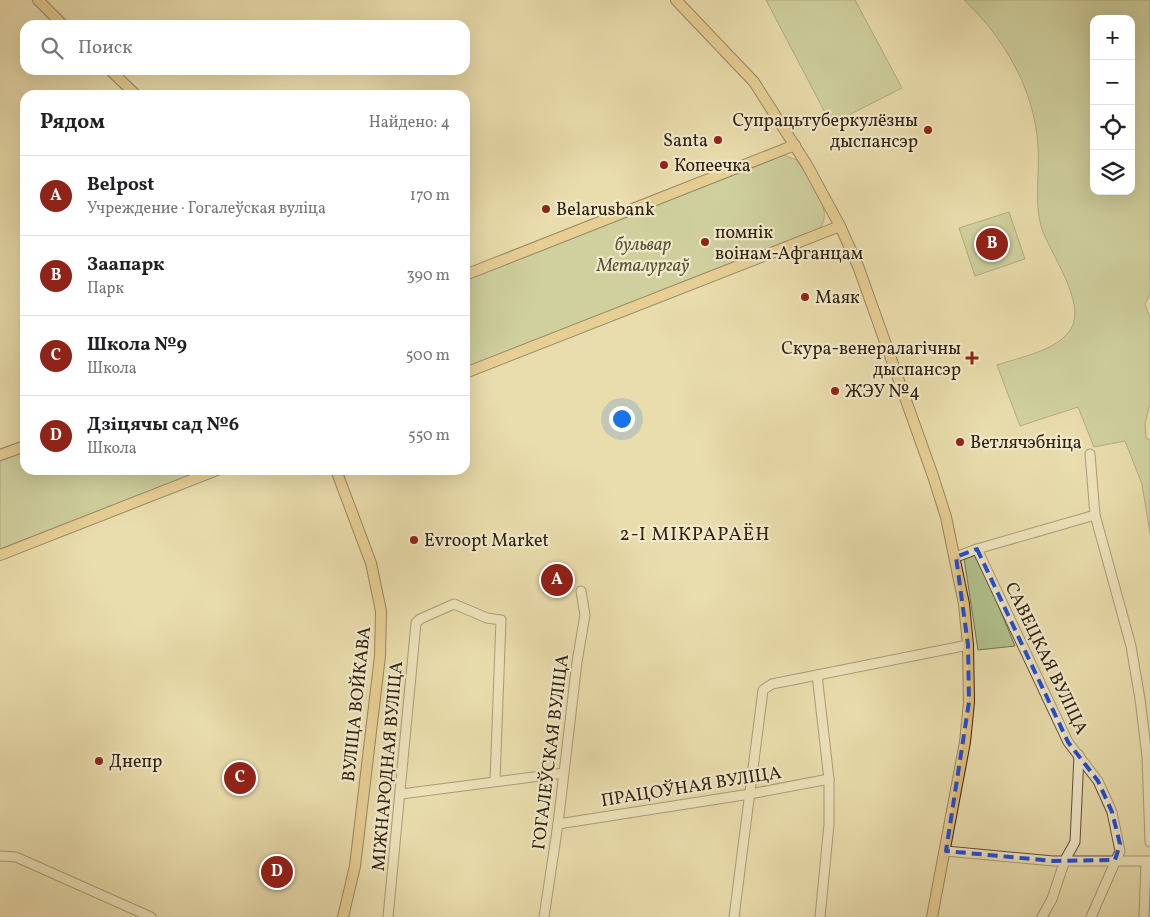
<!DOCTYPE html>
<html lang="ru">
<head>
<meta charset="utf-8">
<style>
  :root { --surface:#fff; --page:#f6f6f6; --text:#202124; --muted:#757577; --line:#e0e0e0; --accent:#8f2418 }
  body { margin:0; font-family:Vollkorn,serif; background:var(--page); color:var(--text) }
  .controls { position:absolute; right:15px; top:15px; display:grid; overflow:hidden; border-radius:10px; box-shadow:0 5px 20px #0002 }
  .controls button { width:45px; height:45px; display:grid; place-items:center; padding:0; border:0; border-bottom:1px solid var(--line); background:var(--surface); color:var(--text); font:25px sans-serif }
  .you { position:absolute; left:621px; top:418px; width:18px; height:18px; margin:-12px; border:4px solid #fff; border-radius:50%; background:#1a73e8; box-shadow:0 0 0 8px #1a73e833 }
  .badge { display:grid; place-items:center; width:32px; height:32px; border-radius:50%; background:var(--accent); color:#fff; font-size:16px; font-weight:700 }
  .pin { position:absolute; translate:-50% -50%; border:2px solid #fff; box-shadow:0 1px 5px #0006 }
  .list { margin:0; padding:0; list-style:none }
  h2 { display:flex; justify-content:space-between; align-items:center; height:65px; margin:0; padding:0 20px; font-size:21px }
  h2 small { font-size:16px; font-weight:400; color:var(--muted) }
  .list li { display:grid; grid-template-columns:32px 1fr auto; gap:15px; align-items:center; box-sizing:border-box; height:80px; padding:0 20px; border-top:1px solid var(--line) }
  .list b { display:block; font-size:19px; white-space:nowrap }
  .list p { margin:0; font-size:16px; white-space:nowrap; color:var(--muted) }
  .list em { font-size:16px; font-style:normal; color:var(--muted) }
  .icon { flex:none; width:28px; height:28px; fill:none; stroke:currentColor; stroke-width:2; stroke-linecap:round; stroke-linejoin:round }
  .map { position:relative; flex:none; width:1150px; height:917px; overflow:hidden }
  .search { position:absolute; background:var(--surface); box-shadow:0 5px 20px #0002; left:20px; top:20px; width:450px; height:55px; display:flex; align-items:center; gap:12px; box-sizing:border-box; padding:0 18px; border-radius:15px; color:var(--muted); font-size:19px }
  .panel { position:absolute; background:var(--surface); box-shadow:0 5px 20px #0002; left:20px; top:90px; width:450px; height:385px; border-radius:15px }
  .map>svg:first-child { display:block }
  .green { fill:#b1c28e; stroke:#707250; fill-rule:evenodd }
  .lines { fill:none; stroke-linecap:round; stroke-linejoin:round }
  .minor-casing { stroke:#5e5039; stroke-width:11 }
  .major-casing { stroke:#302112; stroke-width:12 }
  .minor { stroke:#f1e9ca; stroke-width:9 }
  .major { stroke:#e5be76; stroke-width:10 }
  .marked { fill:none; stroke:#1d4ed8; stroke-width:4; stroke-dasharray:10 6; stroke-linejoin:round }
  .poi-dot { fill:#8f2418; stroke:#f1e9ca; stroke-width:2 }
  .labels { text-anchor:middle; stroke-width:4.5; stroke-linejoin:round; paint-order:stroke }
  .poi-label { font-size:18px; fill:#302112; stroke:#f1e9ca; text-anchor:start }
  .park-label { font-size:18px; font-style:italic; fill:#575137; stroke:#f1e9ca }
  .street-label { font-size:18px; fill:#302112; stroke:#f1e9ca }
  .neighbourhood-label { font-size:19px; letter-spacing:1px; fill:#302112; stroke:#f1e9ca }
</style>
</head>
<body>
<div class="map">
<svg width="1150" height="917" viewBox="0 0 1150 917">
  <rect width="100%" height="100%" fill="#eaddad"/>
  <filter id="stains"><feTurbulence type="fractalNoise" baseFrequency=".004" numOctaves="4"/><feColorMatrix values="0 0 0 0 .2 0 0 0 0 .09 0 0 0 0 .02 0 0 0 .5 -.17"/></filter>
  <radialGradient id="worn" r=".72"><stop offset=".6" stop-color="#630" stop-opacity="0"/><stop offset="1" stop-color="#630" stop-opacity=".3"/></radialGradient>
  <g class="green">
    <polygon points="766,0 855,0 902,88 831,124"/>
    <path d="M964,0H1150V294L1145,304L1150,318V403L1145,424L1146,438L1150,440V533L1142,484L1125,441L1094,447L1078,407L1020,426L997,365C1020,357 1057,351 1071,329C1087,302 1049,253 1041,226C1034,201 1040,172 1038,146C1035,91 1004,37 964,0ZM1094,19H1131V191H1094Z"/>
    <path d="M783,155L797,160C807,177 835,209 820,228L465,368V280Z"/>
    <polygon points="1009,212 1025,259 975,276 959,228"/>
    <polygon points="25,450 25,470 205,470 0,550 0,460"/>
    <polygon points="977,554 1015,646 978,650 964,558"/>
  </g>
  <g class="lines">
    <defs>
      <g id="minor">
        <polyline points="1090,454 1095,515 1131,646 1140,699 1147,756 1150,842"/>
        <polyline points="977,549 1068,742 1098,781 1112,812 1120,851 1091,917"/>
        <polyline points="956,557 977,549 1095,515"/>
        <polyline points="817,675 829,779 829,824 820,917"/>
        <polyline points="401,794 564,773"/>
        <polyline points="558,824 750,794 829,779"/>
        <polyline points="946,851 1053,861 1150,861"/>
        <polyline points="0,856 16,857 151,917"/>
        <polyline points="388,917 416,623 420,619 454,604 487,618 501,620 495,780"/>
        <polyline points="544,917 558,824 577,662 585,615 581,591"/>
        <polyline points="734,917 763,690 772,684 968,645"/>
        <polyline points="1042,917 1052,899 1065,860 1075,842 1079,755"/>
        <polyline points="1144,917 1146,862"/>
      </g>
      <g id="major">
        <polyline points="38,0 63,25"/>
        <polyline points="676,0 754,82 807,165 840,226 858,266 933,476 946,517 964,604 968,645 969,702 965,742 932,917"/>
        <polyline points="110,70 136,95"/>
        <polyline points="465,275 795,145"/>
        <polyline points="465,373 840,226"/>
        <polyline points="0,455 25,446"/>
        <polyline points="336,470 371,563 381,611 380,656 355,866 343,917"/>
        <polyline points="0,555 217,470"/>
      </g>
    </defs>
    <use href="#minor" class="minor-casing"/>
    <use href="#major" class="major-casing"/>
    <use href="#minor" class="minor"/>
    <use href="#major" class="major"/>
  </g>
  <path d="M0 0H1150V917H0ZM977,549L1068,742L1098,781L1112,812L1120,844L1115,860L1053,861L946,851L969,702L968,645L956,557Z" fill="#eaddad" fill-opacity=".55" fill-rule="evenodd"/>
  <path class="marked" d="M977,549L1068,742L1098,781L1112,812L1120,844L1115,860L1053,861L946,851L969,702L968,645L956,557Z"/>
  <g class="poi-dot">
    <circle cx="928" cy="130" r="5"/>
    <circle cx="718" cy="140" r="5"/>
    <circle cx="664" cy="165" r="5"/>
    <circle cx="546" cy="209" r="5"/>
    <circle cx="705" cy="242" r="5"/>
    <circle cx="805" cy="297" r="5"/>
    <path d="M969.5 350.5h5v5h5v5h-5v5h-5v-5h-5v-5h5z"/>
    <circle cx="835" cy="391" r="5"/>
    <circle cx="960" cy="442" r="5"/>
    <circle cx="414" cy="540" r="5"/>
    <circle cx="99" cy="761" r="5"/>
  </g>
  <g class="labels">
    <g class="poi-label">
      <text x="918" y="126" text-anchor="end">Супрацьтуберкулёзны<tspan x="918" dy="21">дыспансэр</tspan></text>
      <text x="708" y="146" text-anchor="end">Santa</text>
      <text x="674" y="171">Копеечка</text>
      <text x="556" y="215">Belarusbank</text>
      <text x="715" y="238">помнік<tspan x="715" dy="21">воінам-Афганцам</tspan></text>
      <text x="815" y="303">Маяк</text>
      <text x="961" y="354" text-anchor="end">Скура-венералагічны<tspan x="961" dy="21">дыспансэр</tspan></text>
      <text x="845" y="397">ЖЭУ №4</text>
      <text x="970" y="448">Ветлячэбніца</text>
      <text x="424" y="546">Evroopt Market</text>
      <text x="109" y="767">Днепр</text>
    </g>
    <g class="park-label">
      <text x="643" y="250">бульвар<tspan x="643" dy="21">Металургаў</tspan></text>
    </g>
    <g class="street-label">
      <text transform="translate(1047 658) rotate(64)" y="6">САВЕЦКАЯ ВУЛІЦА</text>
      <text transform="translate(356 704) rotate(-84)" y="6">ВУЛІЦА ВОЙКАВА</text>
      <text transform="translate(550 752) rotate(-83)" y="6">ГОГАЛЕЎСКАЯ ВУЛІЦА</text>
      <text transform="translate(387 766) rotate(-85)" y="6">МІЖНАРОДНАЯ ВУЛІЦА</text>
      <text transform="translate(691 786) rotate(-9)" y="6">ПРАЦОЎНАЯ ВУЛІЦА</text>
    </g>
    <g class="neighbourhood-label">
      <text x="695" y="540">2-І МІКРАРАЁН</text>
    </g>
  </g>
  <rect width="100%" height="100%" filter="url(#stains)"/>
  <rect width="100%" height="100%" fill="url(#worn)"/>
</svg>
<div class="controls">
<button>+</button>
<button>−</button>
<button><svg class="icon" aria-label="locate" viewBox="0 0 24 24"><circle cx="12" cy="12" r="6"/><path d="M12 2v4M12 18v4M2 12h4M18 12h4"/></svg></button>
<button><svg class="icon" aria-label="layers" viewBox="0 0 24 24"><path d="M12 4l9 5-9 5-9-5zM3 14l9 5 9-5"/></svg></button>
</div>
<div class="you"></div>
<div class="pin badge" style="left:557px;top:580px">A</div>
<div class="pin badge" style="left:992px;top:244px">B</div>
<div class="pin badge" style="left:240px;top:778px">C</div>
<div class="pin badge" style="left:277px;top:872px">D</div>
<div class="search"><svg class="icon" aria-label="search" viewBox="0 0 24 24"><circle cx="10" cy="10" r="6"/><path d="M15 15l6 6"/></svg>Поиск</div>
<section class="panel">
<h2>Рядом<small>Найдено: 4</small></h2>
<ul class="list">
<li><span class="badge">A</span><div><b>Belpost</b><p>Учреждение · Гогалеўская вуліца</p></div><em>170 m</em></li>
<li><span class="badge">B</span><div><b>Заапарк</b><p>Парк</p></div><em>390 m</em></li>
<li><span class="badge">C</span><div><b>Школа №9</b><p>Школа</p></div><em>500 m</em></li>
<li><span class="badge">D</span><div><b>Дзіцячы сад №6</b><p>Школа</p></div><em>550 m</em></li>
</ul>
</section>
</div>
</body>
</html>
